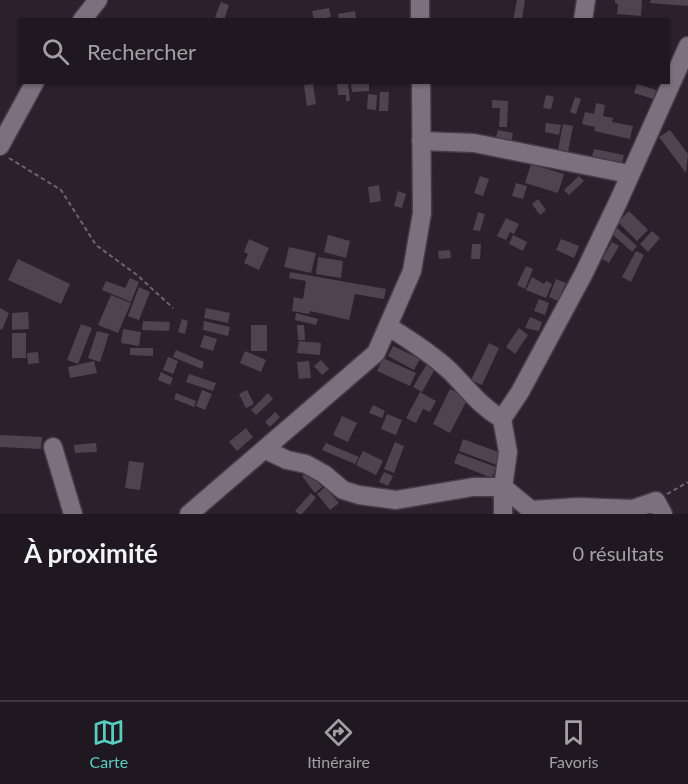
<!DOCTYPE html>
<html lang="fr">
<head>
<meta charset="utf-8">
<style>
  :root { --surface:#201821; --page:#28212a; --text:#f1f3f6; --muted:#a2a0a5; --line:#3d373f; --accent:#58cec0 }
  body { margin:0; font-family:Lato,sans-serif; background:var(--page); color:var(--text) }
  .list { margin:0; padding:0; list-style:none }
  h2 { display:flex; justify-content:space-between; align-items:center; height:78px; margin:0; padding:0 24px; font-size:26px }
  h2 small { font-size:20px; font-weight:400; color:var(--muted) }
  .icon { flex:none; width:33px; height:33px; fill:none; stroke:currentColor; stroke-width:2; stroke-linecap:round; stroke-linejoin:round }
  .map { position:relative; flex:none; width:688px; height:514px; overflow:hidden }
  .search { position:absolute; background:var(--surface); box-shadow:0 2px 4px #0004; left:18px; right:18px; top:18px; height:66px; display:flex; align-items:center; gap:15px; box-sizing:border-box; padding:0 21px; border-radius:0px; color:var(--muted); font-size:22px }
  .sheet { height:186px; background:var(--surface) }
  nav { display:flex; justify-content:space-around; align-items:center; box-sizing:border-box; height:84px; border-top:2px solid var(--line); background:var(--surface); font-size:16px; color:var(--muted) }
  nav a { display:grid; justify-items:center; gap:3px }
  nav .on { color:var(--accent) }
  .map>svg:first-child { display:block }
  .building { fill:#4f4350 }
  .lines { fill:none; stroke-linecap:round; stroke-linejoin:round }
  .minor-casing { stroke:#453c46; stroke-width:21 }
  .path { stroke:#6e646f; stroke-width:2; stroke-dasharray:4.5 3; stroke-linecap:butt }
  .minor { stroke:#7c6f7e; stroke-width:18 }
</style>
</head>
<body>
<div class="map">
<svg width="688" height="514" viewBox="0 0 688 514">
  <rect width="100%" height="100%" fill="#2b202c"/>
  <g class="building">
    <polygon points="517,0 525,0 522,20 513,20"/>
    <polygon points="615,0 642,0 641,16 617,14 618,4 615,3"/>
    <polygon points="651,0 688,0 688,6 650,3"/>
    <polygon points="221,2 229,5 224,20 215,17"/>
    <polygon points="329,8 331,17 314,20 312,11"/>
    <polygon points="355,11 356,20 339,20 338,14"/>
    <polygon points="351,82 369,82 369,91 352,92"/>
    <polygon points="348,83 350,101 346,101 346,95 338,95 337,84"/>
    <polygon points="313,84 316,104 307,106 304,85"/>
    <polygon points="637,84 656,90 654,99 634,93"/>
    <polygon points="380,92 389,92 388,111 379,111"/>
    <polygon points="368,94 377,95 376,110 367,109"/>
    <polygon points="546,95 554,97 551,109 543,108"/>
    <polygon points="575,97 581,99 576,114 570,112"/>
    <polygon points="492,100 508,101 507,127 499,127 500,108 492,108"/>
    <polygon points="596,103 605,105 603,116 613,118 612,122 633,126 630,139 594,131 595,127 582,124 585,112 594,114"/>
    <polygon points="546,123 561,125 559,135 545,132"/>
    <polygon points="563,124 573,126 568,152 558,150"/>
    <polygon points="498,130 513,133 511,144 495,141"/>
    <polygon points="670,130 688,154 686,173 659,137"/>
    <polygon points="594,149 624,155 622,164 592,157"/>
    <polygon points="531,164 564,174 558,193 525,183"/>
    <polygon points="480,176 489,179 483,196 474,193"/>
    <polygon points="579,176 584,181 569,195 564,190"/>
    <polygon points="516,183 527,186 523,199 512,196"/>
    <polygon points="379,185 381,201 370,203 368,187"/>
    <polygon points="398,191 406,194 402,208 394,206"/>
    <polygon points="538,199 546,210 540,215 532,204"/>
    <polygon points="629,211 648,230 637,241 618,222"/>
    <polygon points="478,212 485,214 480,231 473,230"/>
    <polygon points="506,218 519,224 514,234 510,232 506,240 497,236"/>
    <polygon points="616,227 637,246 632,252 611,233"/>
    <polygon points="652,231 660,238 648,252 640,244"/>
    <polygon points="328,235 350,241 346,258 324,252"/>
    <polygon points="513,235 527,242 523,251 509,244"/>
    <polygon points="249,239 269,248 259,270 244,263 248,254 244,252"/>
    <polygon points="561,239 579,246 574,258 556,250"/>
    <polygon points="612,242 619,246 609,263 602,259"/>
    <polygon points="472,244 481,244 480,259 471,259"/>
    <polygon points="289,247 316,253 311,273 284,267"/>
    <polygon points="450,250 451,258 439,259 438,251"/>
    <polygon points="636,251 644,255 631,282 622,277"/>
    <polygon points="318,257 343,261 341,278 316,274"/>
    <polygon points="18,259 70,284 61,304 8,280"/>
    <polygon points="526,266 533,269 525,289 517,285"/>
    <polygon points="290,272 386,289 384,299 355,294 349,320 310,311 309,314 292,311 294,297 303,299 306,281 289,278"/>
    <polygon points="532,277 544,284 546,281 552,284 546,298 526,290"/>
    <polygon points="130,278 139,282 131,302 102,290 106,281 125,288"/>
    <polygon points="556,279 566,283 558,301 549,297"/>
    <polygon points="139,287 150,292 139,320 128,316"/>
    <polygon points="111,295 131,303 118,333 98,325"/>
    <polygon points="539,299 549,303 545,315 534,311"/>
    <polygon points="0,308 9,313 2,330 0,329"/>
    <polygon points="206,308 230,313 228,323 204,318"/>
    <polygon points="28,312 29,329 12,330 12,313"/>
    <polygon points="296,313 318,319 316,325 295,320"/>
    <polygon points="530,317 542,322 539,331 525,328"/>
    <polygon points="182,319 188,321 185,334 178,332"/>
    <polygon points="143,321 170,322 169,331 142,330"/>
    <polygon points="204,321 230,327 228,336 203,330"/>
    <polygon points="81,324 92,328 78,364 67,360"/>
    <rect x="251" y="325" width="16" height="26"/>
    <polygon points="297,325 304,325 305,340 298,340"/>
    <polygon points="519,328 528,335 515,354 506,347"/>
    <polygon points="123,329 141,332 139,346 121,343"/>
    <polygon points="97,331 109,334 100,362 88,358"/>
    <rect x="12" y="333" width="14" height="25"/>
    <polygon points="204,335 217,339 213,351 200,347"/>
    <polygon points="299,341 321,343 320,355 297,353"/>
    <polygon points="489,343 499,348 482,385 471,380"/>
    <polygon points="393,346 420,359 414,370 388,356"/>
    <polygon points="130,348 153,348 153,356 130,355"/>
    <polygon points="176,350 204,362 202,369 173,357"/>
    <polygon points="245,351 266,360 261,372 240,363"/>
    <polygon points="38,352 39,363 28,364 27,353"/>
    <polygon points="168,357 178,361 173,374 163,370"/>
    <polygon points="383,358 416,373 410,386 377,371"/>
    <polygon points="321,360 329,369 322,375 314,366"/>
    <polygon points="94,361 97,373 70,378 68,367"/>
    <polygon points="309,361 311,378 299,379 297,362"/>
    <polygon points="428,362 436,367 422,392 413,387"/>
    <polygon points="161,372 173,378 170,385 158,380"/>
    <polygon points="189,374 216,383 213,391 186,382"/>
    <polygon points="450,389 468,398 450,433 433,424"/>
    <polygon points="202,390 212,394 205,410 196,406"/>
    <polygon points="247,390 254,404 246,408 239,394"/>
    <polygon points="420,392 436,401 430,412 423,409 416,423 406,418"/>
    <polygon points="176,393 196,401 194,407 174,399"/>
    <polygon points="268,393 273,399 256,415 251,410"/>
    <polygon points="373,405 385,411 382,418 369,413"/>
    <polygon points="275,412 280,417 270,427 265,422"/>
    <polygon points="387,414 402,420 396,435 381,429"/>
    <polygon points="342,416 357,423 348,442 333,435"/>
    <polygon points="246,428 253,437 237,451 229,442"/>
    <polygon points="0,435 42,437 41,449 0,447"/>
    <polygon points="463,439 501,453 497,465 459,451"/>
    <polygon points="395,442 404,446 394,473 384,469"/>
    <polygon points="96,443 97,452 75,453 74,445"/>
    <polygon points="326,443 359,457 355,464 322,450"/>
    <polygon points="363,451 383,461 376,475 356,465"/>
    <polygon points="458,453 496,467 492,478 454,463"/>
    <polygon points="129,461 144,463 140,490 125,488"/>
    <polygon points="310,470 322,487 315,493 302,476"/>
    <polygon points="384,472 393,476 388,486 379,482"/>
    <polygon points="325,487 339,503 330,510 317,494"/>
    <polygon points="311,493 316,498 302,514 299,514 295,511"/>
  </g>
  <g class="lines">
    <defs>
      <g id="minor">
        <polyline points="420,0 420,20"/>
        <polyline points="82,20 98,0"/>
        <polyline points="583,20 586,0"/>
        <polyline points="421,141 474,143 629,174"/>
        <polyline points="0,146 35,82"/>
        <path d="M389,327C410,340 432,354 450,371C468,389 480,406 502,419"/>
        <polyline points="53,447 73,514"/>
        <polyline points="266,450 287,460 306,464 324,474 343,490 359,495 396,500 473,487 503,487 531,510 578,507 633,509 656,501 663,514"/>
        <polyline points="189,514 376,353 412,271 422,213 421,82"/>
        <polyline points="503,514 503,487 508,452 502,419 520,392 584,273 619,200 688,46"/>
      </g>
    </defs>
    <use href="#minor" class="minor-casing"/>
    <g class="path">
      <polyline points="9,158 61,190 96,245 137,275 173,308"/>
      <polyline points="667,494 688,482"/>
    </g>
    <use href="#minor" class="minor"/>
  </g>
</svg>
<div class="search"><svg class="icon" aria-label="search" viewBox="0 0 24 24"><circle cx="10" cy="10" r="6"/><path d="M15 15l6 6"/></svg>Rechercher</div>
</div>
<section class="sheet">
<h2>À proximité<small>0 résultats</small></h2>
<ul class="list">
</ul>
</section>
<nav>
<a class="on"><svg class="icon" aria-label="map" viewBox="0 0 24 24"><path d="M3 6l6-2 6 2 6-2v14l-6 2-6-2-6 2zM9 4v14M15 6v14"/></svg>Carte</a>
<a><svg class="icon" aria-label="directions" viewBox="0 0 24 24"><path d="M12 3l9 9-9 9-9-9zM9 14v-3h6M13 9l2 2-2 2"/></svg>Itinéraire</a>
<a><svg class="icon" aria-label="saved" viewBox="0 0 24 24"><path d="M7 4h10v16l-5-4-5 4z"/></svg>Favoris</a>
</nav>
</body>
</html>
